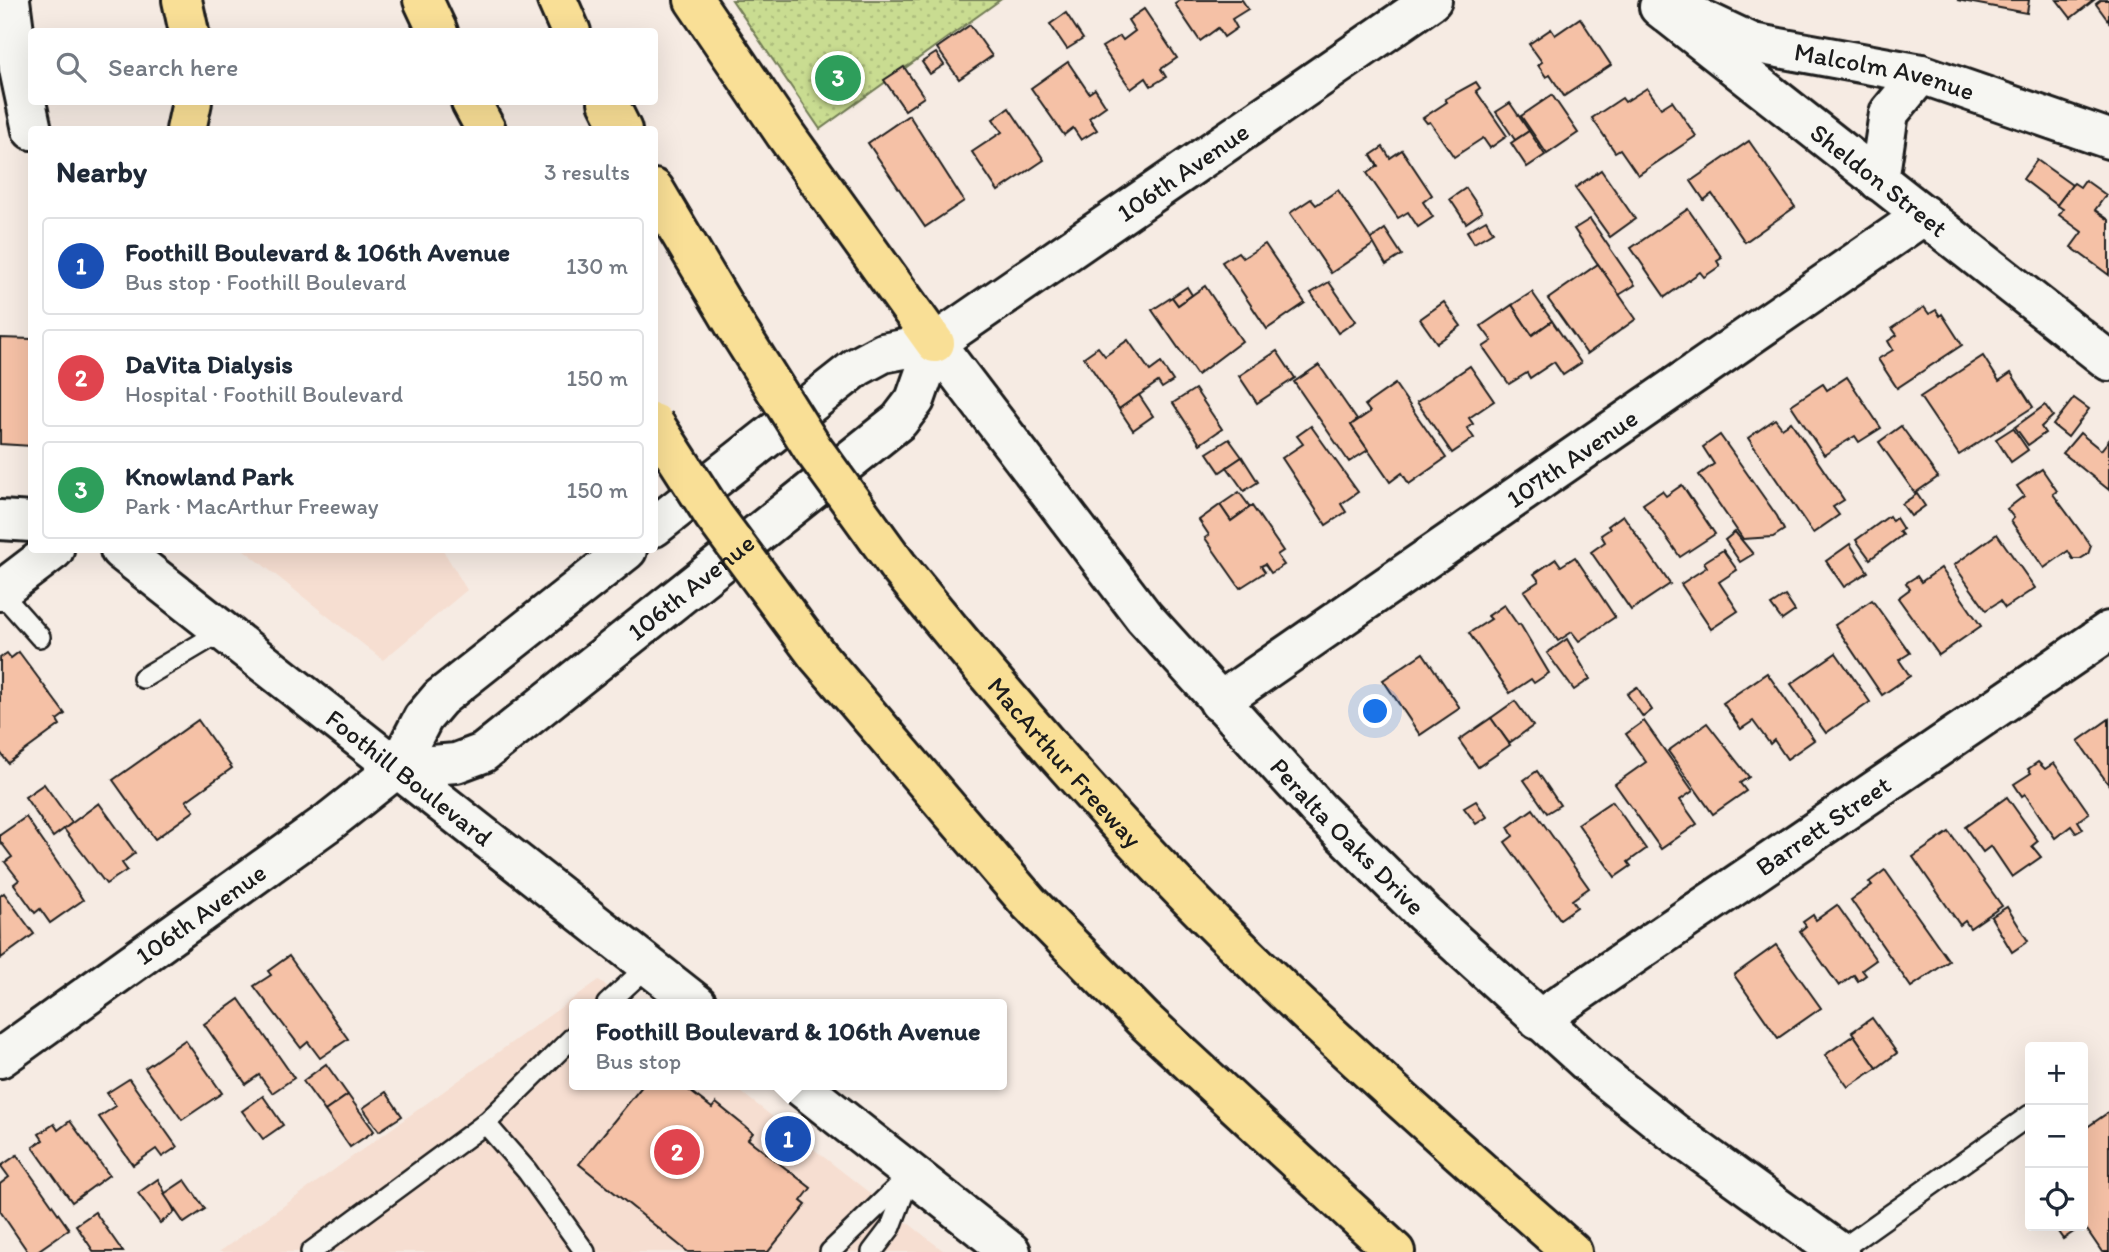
<!DOCTYPE html>
<html lang="en">
<head>
<meta charset="utf-8">
<style>
  :root { --surface:#fff; --page:#f2f2f3; --text:#1f2937; --muted:#747a83; --line:#e0e1e3; --accent:#b45309 }
  body { margin:0; font-family:Itim,sans-serif; background:var(--page); color:var(--text) }
  .controls { position:absolute; right:21px; bottom:21px; display:grid; overflow:hidden; border-radius:7px; box-shadow:0 7px 28px #0002 }
  .controls button { width:63px; height:63px; display:grid; place-items:center; padding:0; border:0; border-bottom:2px solid var(--line); background:var(--surface); color:var(--text); font:35px sans-serif }
  .you { position:absolute; left:1376px; top:712px; width:24px; height:24px; margin:-18px; border:5px solid #fff; border-radius:50%; background:#1a73e8; box-shadow:0 0 0 10px #1a73e833 }
  .badge { display:grid; place-items:center; width:46px; height:46px; border-radius:50%; background:var(--accent); color:#fff; font-size:23px; font-weight:700 }
  .pin { position:absolute; translate:-50% -50%; border:4px solid #fff; box-shadow:0 2px 7px #0006 }
  .popup { position:absolute; left:569px; top:999px; width:438px; height:91px; box-sizing:border-box; display:grid; place-content:center; border-radius:7px; background:var(--surface); filter:drop-shadow(0 2px 5px #0005); font-size:23px; white-space:nowrap; color:var(--muted) }
  .popup b { font-size:26px; color:var(--text) }
  .popup::after { content:''; position:absolute; left:50%; top:100%; margin-left:-14px; border:14px solid transparent; border-top-color:var(--surface) }
  .list { margin:0; padding:0; list-style:none }
  h2 { display:flex; justify-content:space-between; align-items:center; height:91px; margin:0; padding:0 28px; font-size:30px }
  h2 small { font-size:23px; font-weight:400; color:var(--muted) }
  .list li { display:grid; grid-template-columns:46px 1fr auto; gap:21px; align-items:center; box-sizing:border-box; height:98px; margin:0 14px 14px; padding:0 14px; border:2px solid var(--line); border-radius:7px }
  .list b { display:block; font-size:26px; white-space:nowrap }
  .list p { margin:0; font-size:23px; white-space:nowrap; color:var(--muted) }
  .list em { font-size:23px; font-style:normal; color:var(--muted) }
  .icon { flex:none; width:38px; height:38px; fill:none; stroke:currentColor; stroke-width:2; stroke-linecap:round; stroke-linejoin:round }
  .map { position:relative; flex:none; width:2109px; height:1252px; overflow:hidden }
  .search { position:absolute; background:var(--surface); box-shadow:0 7px 28px #0002; left:28px; top:28px; width:630px; height:77px; display:flex; align-items:center; gap:18px; box-sizing:border-box; padding:0 24px; border-radius:7px; color:var(--muted); font-size:26px }
  .panel { position:absolute; background:var(--surface); box-shadow:0 7px 28px #0002; left:28px; top:126px; width:630px; height:427px; border-radius:7px }
  .map>svg:first-child { display:block }
  .built { fill:#f6ded1 }
  .park { fill:url(#park-dots); stroke:#727c56; stroke-width:2 }
  .building { fill:#f5c1a6; stroke:#1c1c1c; stroke-width:2 }
  .lines { fill:none; stroke-linecap:round; stroke-linejoin:round }
  .lane-casing { stroke:#1c1c1c; stroke-width:24 }
  .street-casing { stroke:#1c1c1c; stroke-width:44 }
  .secondary-casing { stroke:#1c1c1c; stroke-width:44 }
  .highway-casing { stroke:#1c1c1c; stroke-width:44 }
  .lane { stroke:#f6f6f2; stroke-width:19 }
  .street { stroke:#f6f6f2; stroke-width:38 }
  .secondary { stroke:#f6f6f2; stroke-width:38 }
  .highway { stroke:#f9df96; stroke-width:38 }
  .highway-bridge-casing { stroke:#1c1c1c; stroke-width:44; stroke-linecap:butt }
  .highway-bridge { stroke:#f9df96; stroke-width:38 }
  .labels { text-anchor:middle; stroke-width:7; stroke-linejoin:round; paint-order:stroke }
  .street-label { font-size:26px; fill:#1c1c1c; stroke:#f6f6f2 }
</style>
</head>
<body>
<div class="map">
<svg width="2109" height="1252" viewBox="0 0 2109 1252">
  <defs>
    <pattern id="park-dots" width="8" height="8" patternUnits="userSpaceOnUse" patternTransform="scale(1.75)"><rect width="8" height="8" fill="#c9dc91"/><path d="M2 2h.1M6 6h.1" fill="none" stroke="#acbc7c" stroke-width="1.8" stroke-linecap="round"/></pattern>
  </defs>
  <rect width="100%" height="100%" fill="#f6ebe3"/>
  <filter id="ink" filterUnits="userSpaceOnUse"><feTurbulence type="fractalNoise" baseFrequency=".0143" numOctaves="2"/><feDisplacementMap in="SourceGraphic" scale="14" xChannelSelector="R" yChannelSelector="G"/><feConvolveMatrix kernelMatrix="1 2 1 2 8 2 1 2 1" color-interpolation-filters="sRGB"/></filter>
  <g filter="url(#ink)">
    <g class="built">
      <polygon points="244,550 443,550 467,590 383,660"/>
      <polygon points="599,980 629,1004 574,1004 574,1085 732,1085 945,1252 219,1252"/>
    </g>
    <polygon class="park" points="732,0 1000,0 820,129"/>
    <g class="building">
      <polygon points="1181,0 1242,0 1248,9 1232,19 1237,28 1224,37 1218,28 1200,41 1175,4"/>
      <polygon points="1957,0 2029,0 2027,13"/>
      <polygon points="2057,0 2094,0 2071,18"/>
      <polygon points="2101,0 2109,0 2109,22 2096,4"/>
      <polygon points="1144,9 1177,58 1161,69 1166,77 1151,86 1146,78 1131,89 1102,47 1120,36 1123,40 1135,31 1128,20"/>
      <polygon points="1066,13 1083,39 1067,49 1050,24"/>
      <polygon points="1580,18 1611,65 1564,96 1550,75 1546,77 1538,65 1542,62 1529,44 1551,29 1555,35"/>
      <polygon points="970,25 992,56 959,79 937,48"/>
      <polygon points="936,53 944,65 930,74 922,62"/>
      <polygon points="1068,62 1089,93 1095,89 1106,106 1089,118 1097,130 1081,140 1073,128 1064,135 1031,88"/>
      <polygon points="904,67 924,97 905,110 884,80"/>
      <polygon points="1476,82 1480,88 1476,91 1507,136 1490,148 1483,138 1454,157 1430,122 1427,123 1423,118 1447,102 1445,99"/>
      <polygon points="1647,88 1661,108 1672,101 1696,136 1638,175 1620,149 1615,152 1592,118 1622,98 1625,102"/>
      <polygon points="1552,95 1578,133 1547,154 1521,116"/>
      <polygon points="1510,103 1529,131 1515,140 1496,112"/>
      <polygon points="1009,108 1044,160 998,191 972,152 1002,132 993,119"/>
      <polygon points="909,115 964,201 925,227 868,143"/>
      <polygon points="1529,131 1545,155 1527,167 1511,143"/>
      <polygon points="1749,141 1795,207 1745,242 1712,194 1704,200 1691,181"/>
      <polygon points="1383,147 1390,158 1402,150 1432,195 1423,202 1433,217 1418,227 1408,212 1398,218 1367,173 1378,166 1371,155"/>
      <polygon points="2037,160 2072,185 2057,205 2023,179"/>
      <polygon points="1601,170 1635,219 1610,237 1575,188"/>
      <polygon points="2085,180 2106,195 2095,210 2109,220 2109,275 2071,247 2082,232 2059,215 2063,209 2057,205 2072,185 2074,183 2080,187"/>
      <polygon points="1466,188 1482,212 1466,223 1450,199"/>
      <polygon points="1338,190 1374,244 1331,273 1290,213 1311,199 1316,205"/>
      <polygon points="1688,209 1722,258 1717,261 1720,266 1704,277 1700,272 1665,297 1631,248"/>
      <polygon points="1590,219 1635,285 1619,295 1574,229"/>
      <polygon points="1486,220 1493,232 1474,243 1467,231"/>
      <polygon points="1385,229 1402,255 1386,265 1371,239"/>
      <polygon points="1265,244 1305,303 1267,329 1222,262 1238,252 1243,258"/>
      <polygon points="1598,264 1636,319 1587,354 1548,299"/>
      <polygon points="1329,282 1356,321 1338,333 1311,293"/>
      <polygon points="1205,286 1242,341 1197,375 1152,310 1172,297 1178,305"/>
      <polygon points="1187,287 1192,295 1178,305 1172,297"/>
      <polygon points="1532,292 1552,321 1532,335 1512,305"/>
      <polygon points="1444,302 1461,326 1437,343 1420,319"/>
      <polygon points="1512,305 1532,335 1552,321 1581,363 1563,375 1554,362 1530,378 1527,373 1509,384 1483,347 1492,341 1481,326"/>
      <polygon points="1924,307 1929,314 1936,310 1940,316 1942,314 1962,345 1897,388 1878,359 1893,350 1888,341 1897,335 1892,328"/>
      <polygon points="0,338 32,339 32,446 0,444"/>
      <polygon points="1128,340 1150,371 1161,363 1173,381 1162,388 1158,382 1119,409 1084,357 1098,347 1105,356"/>
      <polygon points="1277,351 1295,378 1257,403 1239,376"/>
      <polygon points="1983,356 1999,381 2011,373 2033,407 1959,455 1920,397"/>
      <polygon points="1319,365 1357,420 1351,425 1368,450 1349,462 1294,382"/>
      <polygon points="1470,366 1494,401 1469,418 1473,424 1467,428 1474,438 1452,453 1417,402"/>
      <polygon points="1847,377 1881,428 1859,442 1855,436 1824,455 1791,405 1823,384 1827,390"/>
      <polygon points="1395,384 1446,458 1409,484 1402,473 1390,482 1351,425 1370,412 1365,405"/>
      <polygon points="1195,389 1222,429 1200,444 1173,403"/>
      <polygon points="1139,395 1153,416 1133,430 1119,409"/>
      <polygon points="2074,398 2089,409 2068,437 2053,425"/>
      <polygon points="2045,405 2053,416 2041,427 2045,433 2028,445 2015,427"/>
      <polygon points="1775,419 1782,428 1791,422 1844,500 1833,507 1839,515 1813,533 1748,438"/>
      <polygon points="1311,426 1358,492 1341,504 1346,512 1326,525 1282,458 1303,444 1297,436"/>
      <polygon points="1901,426 1938,477 1915,493 1879,442"/>
      <polygon points="2013,428 2028,450 2011,462 1996,439"/>
      <polygon points="2080,433 2101,450 2109,440 2109,490 2063,453"/>
      <polygon points="1720,435 1777,516 1784,530 1773,537 1743,539 1699,475 1714,464 1703,447"/>
      <polygon points="1229,439 1242,457 1220,472 1207,453"/>
      <polygon points="1242,457 1258,482 1244,491 1227,467"/>
      <polygon points="2042,469 2057,491 2053,494 2091,546 2088,554 2080,559 2073,559 2068,551 2044,568 2011,521 2014,518 2007,509 2024,496 2017,486"/>
      <polygon points="1682,485 1715,534 1680,557 1643,504 1662,491 1666,496"/>
      <polygon points="1239,492 1250,507 1231,521 1220,505"/>
      <polygon points="1917,494 1925,506 1911,516 1902,504"/>
      <polygon points="1220,505 1231,521 1252,506 1283,551 1277,555 1284,565 1271,573 1265,564 1261,566 1265,572 1240,588 1205,538 1209,535 1199,520"/>
      <polygon points="1623,515 1670,584 1631,610 1591,552 1605,542 1601,535 1610,529 1608,526"/>
      <polygon points="1889,516 1892,521 1896,518 1903,529 1899,531 1902,535 1870,559 1856,540"/>
      <polygon points="1735,532 1753,554 1740,562 1725,540"/>
      <polygon points="1997,534 2035,588 2005,608 2000,601 1986,610 1954,565"/>
      <polygon points="1850,544 1868,572 1844,587 1826,561"/>
      <polygon points="1723,550 1737,570 1719,582 1738,611 1711,629 1681,584 1707,567 1704,562"/>
      <polygon points="1575,557 1615,617 1579,641 1572,632 1558,641 1524,591 1539,581 1534,574 1556,559 1561,566"/>
      <polygon points="1941,568 1981,626 1939,655 1898,598 1910,589 1906,583 1917,576 1921,582"/>
      <polygon points="1785,596 1795,611 1782,620 1771,605"/>
      <polygon points="1872,600 1910,653 1899,660 1910,676 1882,695 1835,625"/>
      <polygon points="1504,605 1518,625 1520,624 1549,673 1534,683 1531,679 1510,693 1469,633 1491,619 1488,616"/>
      <polygon points="1567,639 1590,679 1574,690 1547,653"/>
      <polygon points="19,652 65,714 57,720 60,725 8,763 0,752 0,658 7,653 11,658"/>
      <polygon points="1423,653 1460,708 1420,735 1383,680"/>
      <polygon points="1836,653 1870,702 1826,733 1791,684"/>
      <polygon points="1767,673 1814,740 1787,759 1774,740 1770,744 1753,721 1741,729 1723,703"/>
      <polygon points="1637,687 1652,710 1643,717 1627,694"/>
      <polygon points="1515,701 1533,726 1509,743 1491,718"/>
      <polygon points="1491,718 1510,745 1478,767 1459,740"/>
      <polygon points="2109,719 2109,785 2078,741"/>
      <polygon points="198,720 232,768 186,801 194,811 155,839 113,780"/>
      <polygon points="1644,721 1693,791 1680,800 1697,824 1661,849 1615,784 1646,762 1626,734"/>
      <polygon points="1707,723 1749,777 1740,783 1746,791 1713,814 1668,751"/>
      <polygon points="2038,762 2045,769 2054,763 2089,813 2078,821 2083,829 2076,833 2071,826 2055,838 2025,794 2022,796 2014,784 2031,773 2028,769"/>
      <polygon points="1537,771 1560,805 1547,813 1524,780"/>
      <polygon points="44,784 72,823 53,837 25,797"/>
      <polygon points="2007,797 2038,841 2032,846 2041,857 2012,877 1991,846 1983,852 1965,827"/>
      <polygon points="1476,801 1487,817 1476,824 1464,808"/>
      <polygon points="1612,801 1646,849 1628,862 1631,866 1615,877 1578,824"/>
      <polygon points="99,803 135,853 122,863 127,870 106,884 64,829"/>
      <polygon points="1533,809 1589,888 1572,900 1577,907 1560,919 1505,842 1513,836 1508,827"/>
      <polygon points="26,817 83,900 50,923 40,909 35,913 14,884 19,880 5,862 12,857 0,841 0,835"/>
      <polygon points="1949,832 2002,906 1970,928 1965,921 1960,925 1913,857"/>
      <polygon points="1885,870 1949,961 1911,987 1851,900 1872,885 1869,882"/>
      <polygon points="4,893 34,934 1,958 0,896"/>
      <polygon points="1837,905 1876,960 1862,970 1866,975 1858,981 1854,975 1839,986 1800,931 1806,926 1803,922 1813,915 1816,920"/>
      <polygon points="2007,907 2028,941 2012,952 1991,917"/>
      <polygon points="1776,945 1821,1008 1778,1038 1734,975"/>
      <polygon points="289,956 348,1039 320,1058 308,1042 301,1048 254,986 271,975 268,971"/>
      <polygon points="239,999 294,1078 272,1093 259,1075 246,1084 204,1024"/>
      <polygon points="1872,1018 1897,1053 1877,1068 1852,1032"/>
      <polygon points="1854,1035 1877,1068 1848,1087 1825,1055"/>
      <polygon points="185,1040 222,1093 182,1120 145,1068"/>
      <polygon points="326,1064 348,1095 325,1111 303,1081"/>
      <polygon points="129,1079 177,1147 162,1157 156,1149 133,1165 99,1117 116,1106 107,1093"/>
      <polygon points="643,1085 682,1085 712,1108 716,1103 753,1133 748,1139 811,1188 801,1201 806,1205 768,1252 688,1252 579,1164"/>
      <polygon points="386,1092 402,1116 379,1131 363,1108"/>
      <polygon points="348,1095 374,1131 350,1147 325,1111"/>
      <polygon points="263,1096 283,1125 263,1139 242,1111"/>
      <polygon points="2109,1112 2109,1252 2102,1252 2083,1224 2083,1130"/>
      <polygon points="70,1121 109,1175 72,1202 33,1147 43,1140 39,1134 54,1124 58,1130"/>
      <polygon points="17,1155 69,1229 36,1252 28,1252 0,1211 0,1184 9,1177 1,1166"/>
      <polygon points="158,1179 175,1212 160,1223 138,1193"/>
      <polygon points="185,1180 205,1209 184,1223 164,1194"/>
      <polygon points="95,1212 123,1252 94,1252 76,1225"/>
      <polygon points="2054,1226 2071,1226 2075,1231 2063,1239"/>
    </g>
    <g class="lines">
      <defs>
        <g id="lane">
          <polyline points="0,592 40,637"/>
          <polyline points="143,678 224,630"/>
          <polyline points="607,1004 648,966"/>
          <polyline points="485,1123 527,1171 585,1252"/>
          <polyline points="1839,1251 2030,1115"/>
          <polyline points="311,1252 486,1123 574,1036"/>
          <polyline points="830,1252 911,1174"/>
          <polyline points="872,1252 891,1227 909,1179"/>
        </g>
        <g id="street">
          <path id="s1" d="M1659,7L2109,361"/>
          <path id="s2" d="M935,343L1144,617L1319,810L1424,914L1600,1074L1673,1132L1839,1252"/>
          <polyline points="0,591 54,550"/>
          <path id="s3" d="M1219,702L1924,215"/>
          <path id="s4" d="M1538,1020L2109,631"/>
        </g>
        <g id="secondary">
          <polyline points="10,0 19,69 32,130"/>
          <path id="s5" d="M1661,0L1752,43L1921,74L2109,139"/>
          <polyline points="1879,181 1889,113 1921,74"/>
          <polyline points="0,520 32,522"/>
          <path id="s6" d="M654,527L857,367L883,353L935,343L1432,0"/>
          <path id="s7" d="M120,550L697,1004"/>
          <path id="s8" d="M397,768L456,763L483,753L899,421L915,400L935,343"/>
          <path id="s9" d="M0,1058L330,821L397,768L423,718L440,698L627,550"/>
          <polyline points="799,1085 1011,1252"/>
        </g>
        <g id="highway">
          <polyline points="182,0 189,32"/>
          <polyline points="423,0 438,32"/>
          <polyline points="557,0 571,32"/>
          <polyline points="694,0 785,134 935,343"/>
          <polyline points="471,102 486,130"/>
          <polyline points="608,102 622,130"/>
          <polyline points="186,130 192,102"/>
          <polyline points="654,189 736,327"/>
          <path id="s10" d="M897,565C1003,695 1112,823 1232,941C1341,1048 1457,1150 1572,1252"/>
          <polyline points="817,655 1029,903 1144,1020 1395,1252"/>
        </g>
      </defs>
      <use href="#lane" class="lane-casing"/>
      <use href="#street" class="street-casing"/>
      <use href="#secondary" class="secondary-casing"/>
      <use href="#highway" class="highway-casing"/>
      <use href="#lane" class="lane"/>
      <use href="#street" class="street"/>
      <use href="#secondary" class="secondary"/>
      <use href="#highway" class="highway"/>
      <defs>
        <g id="highway-bridge">
          <polyline points="736,327 813,449 897,565"/>
          <polyline points="654,423 714,516 817,655"/>
        </g>
      </defs>
      <use href="#highway-bridge" class="highway-bridge-casing"/>
      <use href="#highway-bridge" class="highway-bridge"/>
    </g>
  </g>
  <g class="labels">
    <g class="street-label">
      <text dy="9" stroke="none"><textPath href="#s5" startOffset="236">Malcolm Avenue</textPath></text>
      <text dy="9" stroke="none"><textPath href="#s6" startOffset="642">106th Avenue</textPath></text>
      <text dy="9" stroke="none"><textPath href="#s1" startOffset="280">Sheldon Street</textPath></text>
      <text dy="9" stroke="none"><textPath href="#s3" startOffset="429">107th Avenue</textPath></text>
      <text dy="9" stroke="none"><textPath href="#s8" startOffset="354">106th Avenue</textPath></text>
      <text dy="9" stroke="none"><textPath href="#s10" startOffset="259">MacArthur Freeway</textPath></text>
      <text dy="9" stroke="none"><textPath href="#s7" startOffset="368">Foothill Boulevard</textPath></text>
      <text dy="9" stroke="none"><textPath href="#s4" startOffset="345">Barrett Street</textPath></text>
      <text dy="9" stroke="none"><textPath href="#s2" startOffset="644">Peralta Oaks Drive</textPath></text>
      <text dy="9" stroke="none"><textPath href="#s9" startOffset="247">106th Avenue</textPath></text>
    </g>
  </g>
</svg>
<div class="controls">
<button>+</button>
<button>−</button>
<button><svg class="icon" aria-label="locate" viewBox="0 0 24 24"><circle cx="12" cy="12" r="6"/><path d="M12 2v4M12 18v4M2 12h4M18 12h4"/></svg></button>
</div>
<div class="you"></div>
<div class="pin badge" style="left:788px;top:1139px;background:#1a4fb4">1</div>
<div class="popup"><b>Foothill Boulevard &amp; 106th Avenue</b>Bus stop</div>
<div class="pin badge" style="left:677px;top:1152px;background:#e0444e">2</div>
<div class="pin badge" style="left:838px;top:78px;background:#2e9e5b">3</div>
<div class="search"><svg class="icon" aria-label="search" viewBox="0 0 24 24"><circle cx="10" cy="10" r="6"/><path d="M15 15l6 6"/></svg>Search here</div>
<section class="panel">
<h2>Nearby<small>3 results</small></h2>
<ul class="list">
<li><span class="badge" style="background:#1a4fb4">1</span><div><b>Foothill Boulevard &amp; 106th Avenue</b><p>Bus stop · Foothill Boulevard</p></div><em>130 m</em></li>
<li><span class="badge" style="background:#e0444e">2</span><div><b>DaVita Dialysis</b><p>Hospital · Foothill Boulevard</p></div><em>150 m</em></li>
<li><span class="badge" style="background:#2e9e5b">3</span><div><b>Knowland Park</b><p>Park · MacArthur Freeway</p></div><em>150 m</em></li>
</ul>
</section>
</div>
</body>
</html>
